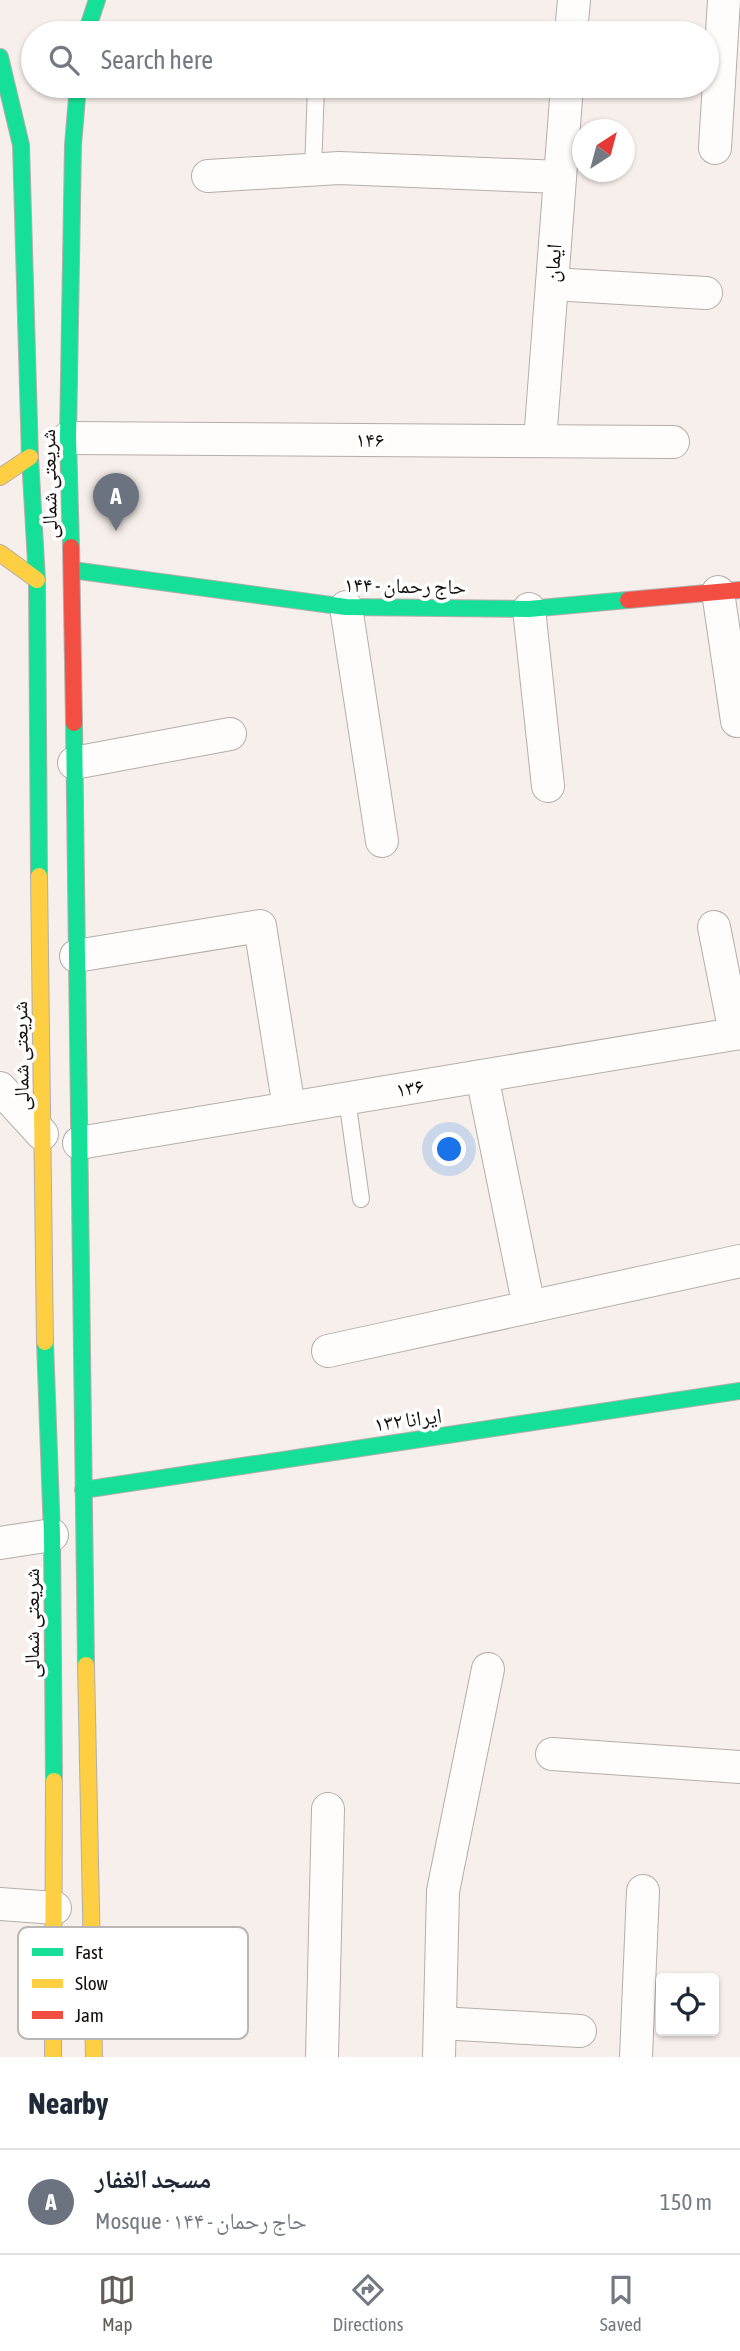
<!DOCTYPE html>
<html lang="en">
<head>
<meta charset="utf-8">
<style>
  :root { --surface:#fff; --page:#f6f6f7; --text:#1f2937; --muted:#747a83; --line:#e0e1e3; --accent:#635d5a }
  body { margin:0; font-family:"Asap Condensed","Noto Naskh Arabic",sans-serif; background:var(--page); color:var(--text) }
  .controls { position:absolute; right:21px; bottom:21px; display:grid; overflow:hidden; border-radius:7px; box-shadow:0 2px 5px #0004 }
  .controls button { width:63px; height:63px; display:grid; place-items:center; padding:0; border:0; border-bottom:2px solid var(--line); background:var(--surface); color:var(--text); font:35px sans-serif }
  .compass { position:absolute; left:572px; top:119px; width:63px; height:63px; border-radius:50%; background:var(--surface); box-shadow:0 2px 5px #0004; rotate:36deg }
  .you { position:absolute; left:450px; top:1150px; width:24px; height:24px; margin:-18px; border:5px solid #fff; border-radius:50%; background:#1a73e8; box-shadow:0 0 0 10px #1a73e833 }
  .badge { display:grid; place-items:center; width:46px; height:46px; border-radius:50%; background:var(--accent); color:#fff; font-size:23px; font-weight:700 }
  .pin { position:absolute; translate:-50% -58px; filter:drop-shadow(0 2px 4px #0008) }
  .pin::after { content:''; position:absolute; top:37px; width:24px; height:21px; background:inherit; clip-path:polygon(0 0,100% 0,50% 100%) }
  .list { margin:0; padding:0; list-style:none }
  h2 { display:flex; justify-content:space-between; align-items:center; height:91px; margin:0; padding:0 28px; font-size:30px }
  h2 small { font-size:23px; font-weight:400; color:var(--muted) }
  .list li { display:grid; grid-template-columns:46px 1fr auto; gap:21px; align-items:center; box-sizing:border-box; height:105px; padding:0 28px; border-top:2px solid var(--line) }
  .list b { display:block; font-size:26px; white-space:nowrap }
  .list p { margin:0; font-size:23px; white-space:nowrap; color:var(--muted) }
  .list em { font-size:23px; font-style:normal; color:var(--muted) }
  .icon { flex:none; width:38px; height:38px; fill:none; stroke:currentColor; stroke-width:2; stroke-linecap:round; stroke-linejoin:round }
  .map { position:relative; flex:none; width:740px; height:2057px; overflow:hidden }
  .search { position:absolute; background:var(--surface); box-shadow:0 2px 5px #0004; left:21px; right:21px; top:21px; height:77px; display:flex; align-items:center; gap:18px; box-sizing:border-box; padding:0 24px; border-radius:38px; color:var(--muted); font-size:26px }
  .sheet { height:196px; background:var(--surface) }
  nav { display:flex; justify-content:space-around; align-items:center; box-sizing:border-box; height:98px; border-top:2px solid var(--line); background:var(--surface); font-size:19px; color:var(--muted) }
  nav a { display:grid; justify-items:center; gap:4px }
  nav .on { color:var(--accent) }
  .map>svg:first-child { display:block }
  .lines { fill:none; stroke-linecap:round; stroke-linejoin:round }
  .lane-casing { stroke:#b4aeab; stroke-width:18 }
  .street-casing { stroke:#b4aeab; stroke-width:34 }
  .fast-casing { stroke:#b4aeab; stroke-width:18 }
  .slow-casing { stroke:#b4aeab; stroke-width:18 }
  .jam-casing { stroke:#b4aeab; stroke-width:18 }
  .lane { stroke:#fefdfc; stroke-width:16 }
  .street { stroke:#fefdfc; stroke-width:32 }
  .fast { stroke:#16e098; stroke-width:16 }
  .slow { stroke:#ffcf43; stroke-width:16 }
  .jam { stroke:#f24e42; stroke-width:16 }
  .labels { text-anchor:middle; stroke-width:7; stroke-linejoin:round; paint-order:stroke }
  .street-label { font-size:21px; fill:#140f0c; stroke:#fff }
  .key { fill:#fff; stroke:#b8b7b6; stroke-width:2 }
  .key-label { font-size:19px; fill:#140f0c }
</style>
</head>
<body>
<div class="map">
<svg width="740" height="2057" viewBox="0 0 740 2057">
  <rect width="100%" height="100%" fill="#f7efeb"/>
  <g class="lines">
    <defs>
      <g id="lane">
        <polyline points="313,170 316,86"/>
        <polyline points="347,1099 361,1199"/>
      </g>
      <g id="street">
        <polyline points="571,33 574,0"/>
        <polyline points="715,148 724,0"/>
        <polyline points="208,176 339,168 560,177"/>
        <polyline points="552,284 706,293"/>
        <polyline points="68,438 673,442"/>
        <polyline points="540,441 567,86"/>
        <polyline points="718,592 737,721 740,720"/>
        <polyline points="346,607 382,841"/>
        <polyline points="529,609 548,786"/>
        <polyline points="74,763 230,734"/>
        <polyline points="714,927 735,1033"/>
        <polyline points="76,956 260,926 289,1108"/>
        <polyline points="482,1076 529,1307"/>
        <polyline points="0,1088 42,1134"/>
        <polyline points="79,1143 740,1033"/>
        <polyline points="328,1351 740,1261"/>
        <polyline points="0,1543 52,1535"/>
        <polyline points="552,1754 740,1767"/>
        <polyline points="0,1904 55,1908"/>
        <polyline points="440,2023 580,2031"/>
        <polyline points="322,2057 328,1809"/>
        <polyline points="439,2057 443,1891 488,1669"/>
        <polyline points="636,2057 643,1891"/>
      </g>
      <g id="fast">
        <polyline points="86,33 97,0"/>
        <polyline points="0,57 21,145 30,457 37,580 39,876"/>
        <polyline points="71,547 68,438 73,145 78,86"/>
        <polyline points="72,570 346,607 529,609 628,600"/>
        <polyline points="74,723 86,1665"/>
        <polyline points="45,1342 52,1535 54,1781"/>
        <polyline points="83,1490 740,1391"/>
      </g>
      <g id="slow">
        <polyline points="0,477 30,457"/>
        <polyline points="0,553 37,580"/>
        <polyline points="39,876 45,1342"/>
        <polyline points="86,1665 94,2057"/>
        <polyline points="53,2057 54,1781"/>
      </g>
      <g id="jam">
        <polyline points="71,547 74,723"/>
        <polyline points="628,600 740,590"/>
      </g>
    </defs>
    <use href="#lane" class="lane-casing"/>
    <use href="#street" class="street-casing"/>
    <use href="#fast" class="fast-casing"/>
    <use href="#slow" class="slow-casing"/>
    <use href="#jam" class="jam-casing"/>
    <use href="#lane" class="lane"/>
    <use href="#street" class="street"/>
    <use href="#fast" class="fast"/>
    <use href="#slow" class="slow"/>
    <use href="#jam" class="jam"/>
  </g>
  <g class="labels">
    <g class="street-label">
      <text transform="translate(553 263) rotate(-86)" y="7">ایمان</text>
      <text x="370" y="447">۱۴۶</text>
      <text transform="translate(49 484) rotate(-91)" y="7">شریعتی شمالی</text>
      <text transform="translate(405 586) rotate(1)" y="7">حاج رحمان - ۱۴۴</text>
      <text transform="translate(21 1056) rotate(-91)" y="7">شریعتی شمالی</text>
      <text transform="translate(410 1088) rotate(-10)" y="7">۱۳۶</text>
      <text transform="translate(408 1420) rotate(-8)" y="7">ایرانا ۱۳۲</text>
      <text transform="translate(32 1623) rotate(-90)" y="7">شریعتی شمالی</text>
    </g>
  </g>
  <rect x="18" y="1927" width="230" height="112" rx="10" class="key"/>
  <rect x="32" y="1948" width="31" height="8" fill="#16e098"/>
  <rect x="32" y="1979" width="31" height="9" fill="#ffcf43"/>
  <rect x="32" y="2011" width="31" height="8" fill="#f24e42"/>
  <g class="key-label">
    <text x="75" y="1959">Fast</text>
    <text x="75" y="1990">Slow</text>
    <text x="75" y="2022">Jam</text>
  </g>
</svg>
<div class="controls">
<button><svg class="icon" aria-label="locate" viewBox="0 0 24 24"><circle cx="12" cy="12" r="6"/><path d="M12 2v4M12 18v4M2 12h4M18 12h4"/></svg></button>
</div>
<svg class="compass" viewBox="-18 -18 36 36"><path d="M0-13l5 13h-10z" fill="#e53935"/><path d="M0 13l5-13h-10z" fill="#747a83"/></svg>
<div class="you"></div>
<div class="pin badge" style="left:116px;top:531px;background:#6b7280">A</div>
<div class="search"><svg class="icon" aria-label="search" viewBox="0 0 24 24"><circle cx="10" cy="10" r="6"/><path d="M15 15l6 6"/></svg>Search here</div>
</div>
<section class="sheet">
<h2>Nearby<small></small></h2>
<ul class="list">
<li><span class="badge" style="background:#6b7280">A</span><div><b>مسجد الغفار</b><p>Mosque · حاج رحمان - ۱۴۴</p></div><em>150 m</em></li>
</ul>
</section>
<nav>
<a class="on"><svg class="icon" aria-label="map" viewBox="0 0 24 24"><path d="M3 6l6-2 6 2 6-2v14l-6 2-6-2-6 2zM9 4v14M15 6v14"/></svg>Map</a>
<a><svg class="icon" aria-label="directions" viewBox="0 0 24 24"><path d="M12 3l9 9-9 9-9-9zM9 14v-3h6M13 9l2 2-2 2"/></svg>Directions</a>
<a><svg class="icon" aria-label="saved" viewBox="0 0 24 24"><path d="M7 4h10v16l-5-4-5 4z"/></svg>Saved</a>
</nav>
</body>
</html>
